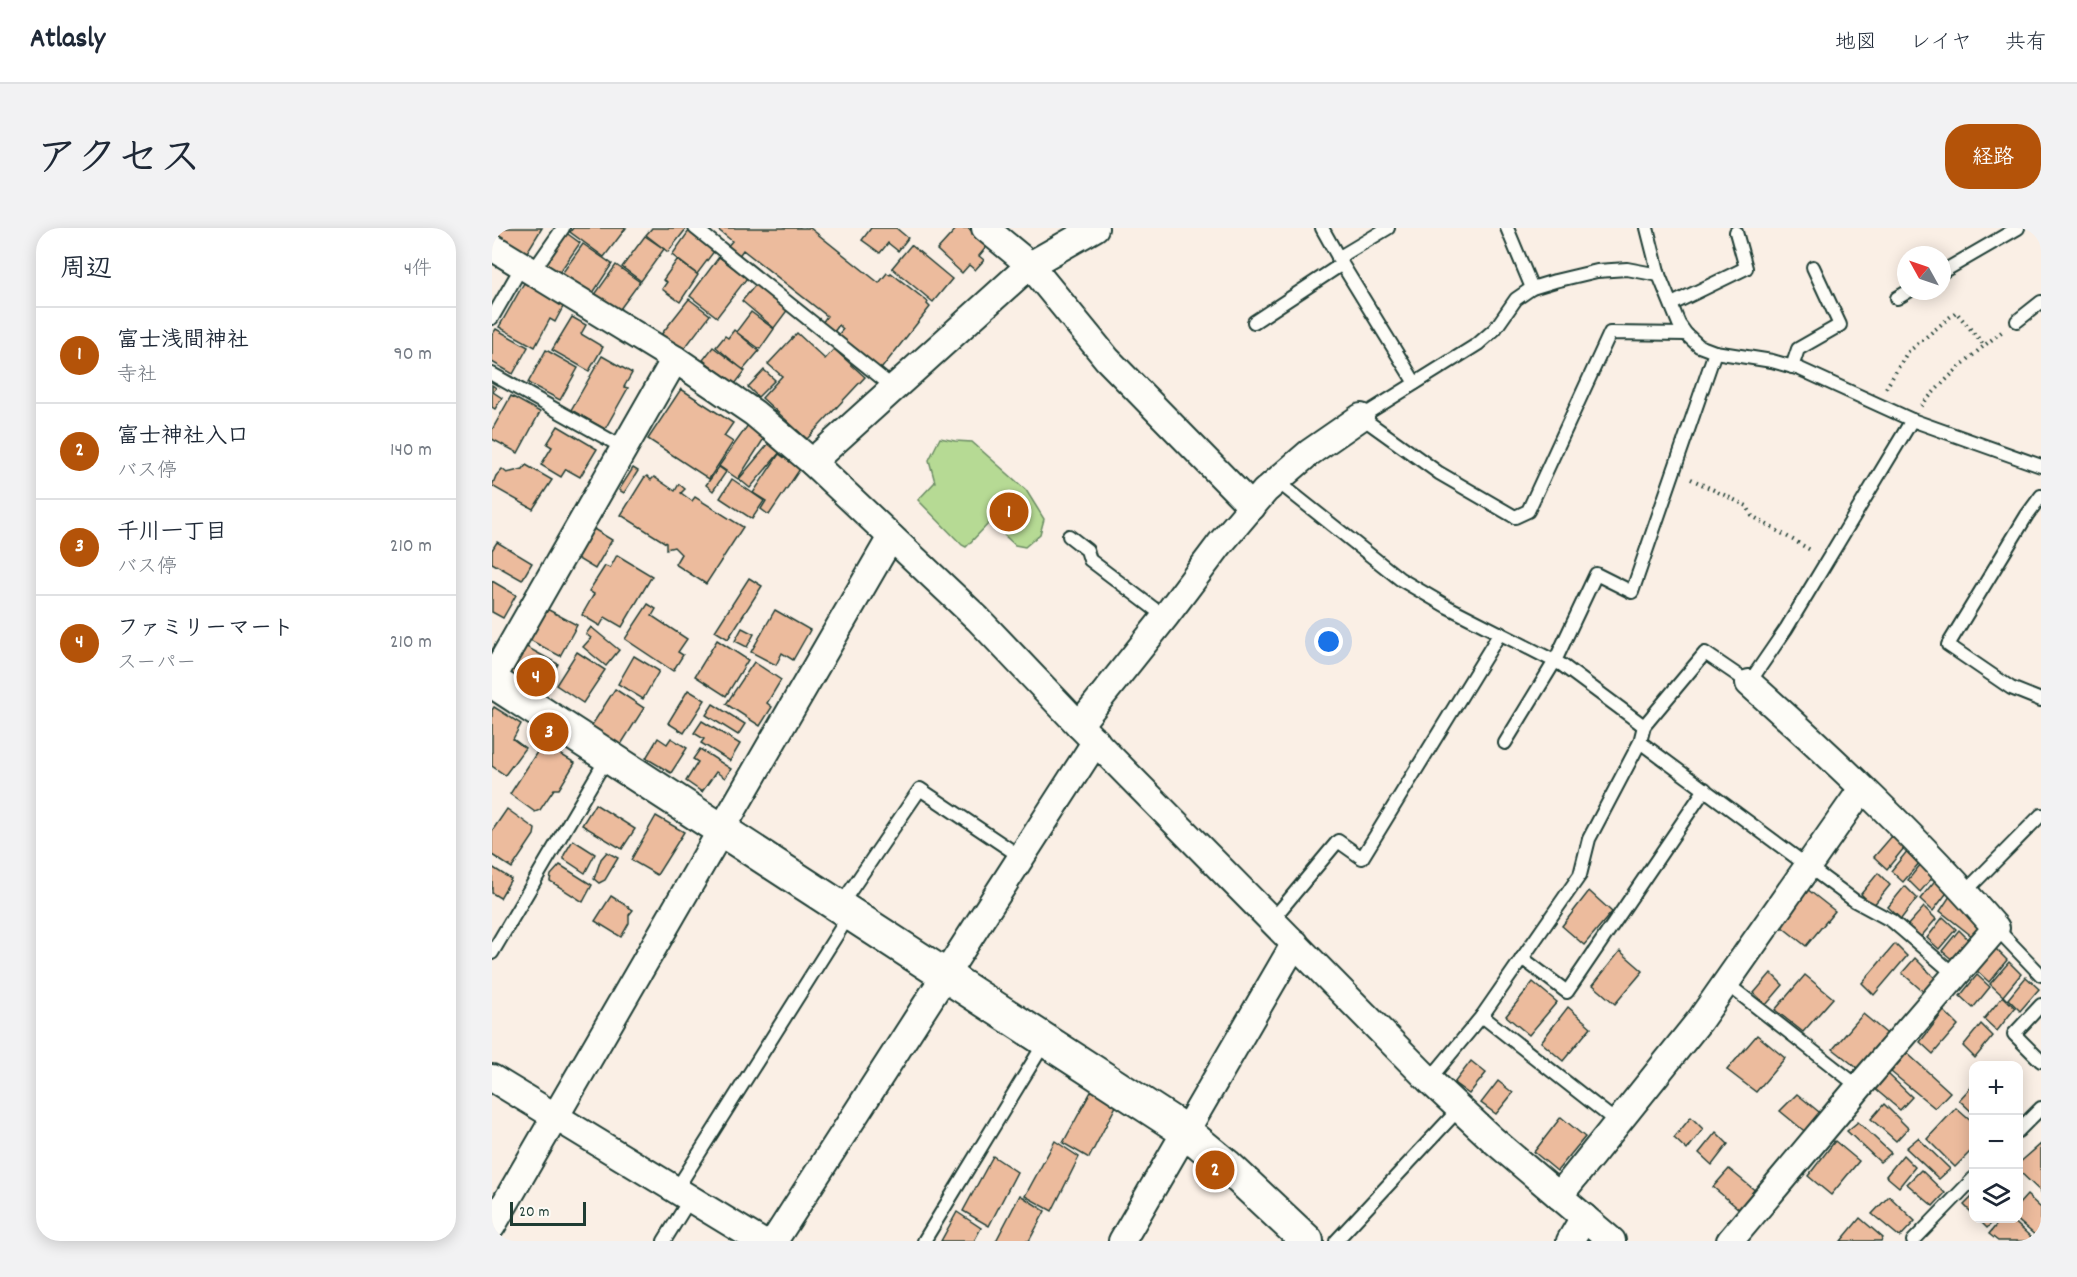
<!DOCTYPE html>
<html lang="ja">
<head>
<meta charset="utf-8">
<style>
  :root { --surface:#fff; --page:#f2f2f3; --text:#1f2937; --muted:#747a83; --line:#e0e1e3; --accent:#b45309 }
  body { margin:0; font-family:Dekko,"Klee One",sans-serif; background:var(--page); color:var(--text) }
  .controls { position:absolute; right:18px; bottom:18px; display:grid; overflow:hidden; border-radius:12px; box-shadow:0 3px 15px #0003 }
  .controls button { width:54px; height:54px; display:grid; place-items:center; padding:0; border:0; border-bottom:2px solid var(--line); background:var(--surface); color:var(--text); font:30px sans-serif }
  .compass { position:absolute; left:1405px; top:18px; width:54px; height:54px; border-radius:50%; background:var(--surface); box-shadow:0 3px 15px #0003; rotate:310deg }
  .scale { position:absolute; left:18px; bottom:15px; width:76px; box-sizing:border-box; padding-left:6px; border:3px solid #1f3d34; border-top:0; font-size:16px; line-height:21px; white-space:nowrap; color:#1f3d34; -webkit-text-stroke:4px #fdfcf7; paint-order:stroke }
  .you { position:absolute; left:837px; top:414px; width:21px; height:21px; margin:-15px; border:4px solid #fff; border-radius:50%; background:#1a73e8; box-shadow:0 0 0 9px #1a73e833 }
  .badge { display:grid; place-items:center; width:39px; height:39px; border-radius:50%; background:var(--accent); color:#fff; font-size:20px; font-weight:700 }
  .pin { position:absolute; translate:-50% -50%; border:3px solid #fff; box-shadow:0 2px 6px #0006 }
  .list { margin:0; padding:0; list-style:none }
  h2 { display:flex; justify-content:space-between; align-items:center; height:78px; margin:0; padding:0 24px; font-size:26px }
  h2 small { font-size:20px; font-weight:400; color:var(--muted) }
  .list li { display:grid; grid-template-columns:39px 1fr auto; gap:18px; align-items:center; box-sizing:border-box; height:96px; padding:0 24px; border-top:2px solid var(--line) }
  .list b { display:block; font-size:22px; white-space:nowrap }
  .list p { margin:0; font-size:20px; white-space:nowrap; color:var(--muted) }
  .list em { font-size:20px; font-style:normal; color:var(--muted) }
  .icon { flex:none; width:33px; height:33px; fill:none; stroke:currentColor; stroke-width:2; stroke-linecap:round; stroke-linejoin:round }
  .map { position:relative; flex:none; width:1549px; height:1013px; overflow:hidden; border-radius:24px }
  header { display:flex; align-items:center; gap:36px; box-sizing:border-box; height:84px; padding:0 30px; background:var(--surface); border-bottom:2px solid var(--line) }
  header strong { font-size:28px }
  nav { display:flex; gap:33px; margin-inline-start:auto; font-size:21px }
  .intro { display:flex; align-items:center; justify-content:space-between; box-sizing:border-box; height:144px; padding:0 36px }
  h1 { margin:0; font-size:42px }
  .button { padding:15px 27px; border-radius:24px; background:var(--accent); color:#fff; font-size:21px; font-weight:700 }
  main { display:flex; gap:36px; padding:0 36px }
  aside { flex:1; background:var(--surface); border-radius:24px; box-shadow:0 3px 15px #0003 }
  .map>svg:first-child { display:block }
  .green { fill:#b6da94; stroke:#6a8c64; stroke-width:1.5 }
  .building { fill:#ecbb9d; stroke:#1f3d34; stroke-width:1.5 }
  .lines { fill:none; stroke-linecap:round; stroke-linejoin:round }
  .service-casing { stroke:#1f3d34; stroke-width:16 }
  .minor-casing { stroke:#1f3d34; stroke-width:30 }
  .tertiary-casing { stroke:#1f3d34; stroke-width:36 }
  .path { stroke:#1f3d34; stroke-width:4; stroke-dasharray:1.5 4.5; stroke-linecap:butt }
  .service { stroke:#fdfcf7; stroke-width:12 }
  .minor { stroke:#fdfcf7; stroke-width:26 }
  .tertiary { stroke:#fdfcf7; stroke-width:32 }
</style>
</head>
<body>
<header>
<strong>Atlasly</strong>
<nav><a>地図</a><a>レイヤ</a><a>共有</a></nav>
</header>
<div class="intro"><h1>アクセス</h1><a class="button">経路</a></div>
<main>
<aside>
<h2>周辺<small>4件</small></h2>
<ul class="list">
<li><span class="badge">1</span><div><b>富士浅間神社</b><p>寺社</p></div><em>90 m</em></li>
<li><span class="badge">2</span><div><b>富士神社入口</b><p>バス停</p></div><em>140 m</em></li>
<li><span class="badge">3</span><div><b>千川一丁目</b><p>バス停</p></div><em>210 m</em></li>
<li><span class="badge">4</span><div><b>ファミリーマート</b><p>スーパー</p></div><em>210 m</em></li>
</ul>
</aside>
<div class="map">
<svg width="1549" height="1013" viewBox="0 0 1549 1013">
  <rect width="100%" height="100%" fill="#faefe5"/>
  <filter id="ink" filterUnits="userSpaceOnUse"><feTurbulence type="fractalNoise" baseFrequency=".0167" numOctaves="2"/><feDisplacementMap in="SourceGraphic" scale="12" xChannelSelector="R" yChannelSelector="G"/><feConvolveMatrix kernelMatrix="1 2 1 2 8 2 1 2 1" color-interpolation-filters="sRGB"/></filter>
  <g filter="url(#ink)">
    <polygon class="green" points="448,210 463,213 480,214 534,262 552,291 548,306 533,319 523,317 498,294 474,319 470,317 426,272 443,254 437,232"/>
    <g class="building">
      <polygon points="1,0 50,0 34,26 0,4"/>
      <polygon points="81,0 134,0 112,29 78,4"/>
      <polygon points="160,0 193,0 194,1 176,24 154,7"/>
      <polygon points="224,0 318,0 387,55 395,45 398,47 399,45 436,74 435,76 438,79 386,145 343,111 351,101 347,97 342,104 330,95 335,88 251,22 246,29 234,20 240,13"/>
      <polygon points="379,0 404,0 416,10 406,23 396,15 388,25 370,12"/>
      <polygon points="465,0 476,0 496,17 487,28 492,32 483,42 477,37 470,45 445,22"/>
      <polygon points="197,3 223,22 205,46 180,27"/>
      <polygon points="73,4 88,15 65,48 50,38"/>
      <polygon points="153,8 172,21 149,53 130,39"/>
      <polygon points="91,16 120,36 99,68 69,47"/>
      <polygon points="419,17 460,51 441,74 400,40"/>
      <polygon points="227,29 255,50 225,89 198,68"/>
      <polygon points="185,32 206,47 188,74 170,61 175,54 171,52"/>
      <polygon points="124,37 148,54 128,81 121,82 102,68"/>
      <polygon points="32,55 72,77 63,94 58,91 43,119 7,99"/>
      <polygon points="265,55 297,80 282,100 250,73"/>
      <polygon points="197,71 218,87 189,125 168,108"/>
      <polygon points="259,84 282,101 268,121 244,104"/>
      <polygon points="80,89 94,97 89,106 111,119 97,143 60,122"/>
      <polygon points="4,101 36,119 21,146 0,134 0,107"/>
      <polygon points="242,102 267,123 251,142 224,119 233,108 236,110"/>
      <polygon points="305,105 333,131 342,121 373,149 315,211 270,170 290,148 276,136"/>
      <polygon points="221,119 253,143 243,156 211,132"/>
      <polygon points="54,122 86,140 68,172 36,155"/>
      <polygon points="110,128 140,145 132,159 136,160 113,201 79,182"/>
      <polygon points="272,142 283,152 266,169 256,159"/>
      <polygon points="0,157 4,160 1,164 10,170 3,181 0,179"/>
      <polygon points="189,161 241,195 232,208 241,214 217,251 156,211"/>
      <polygon points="19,168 48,184 26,225 0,211 0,202"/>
      <polygon points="256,197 273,209 246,251 227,238"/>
      <polygon points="66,198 105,221 88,249 74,241 69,249 49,237 60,219 55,216"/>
      <polygon points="278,214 289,223 258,260 247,251"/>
      <polygon points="287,226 308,241 277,287 269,281 274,273 261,265"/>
      <polygon points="34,237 60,252 41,281 0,258 4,248 10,241 15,245 31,241"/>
      <polygon points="227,239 234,244 221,263 214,257"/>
      <polygon points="141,240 146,243 132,265 127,262"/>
      <polygon points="155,248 159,252 162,249 183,263 187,256 193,261 189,265 200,273 203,269 251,299 214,356 183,336 189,326 182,319 174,321 174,315 129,287 152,250"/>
      <polygon points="240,251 272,273 260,291 228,270"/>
      <polygon points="100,300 120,312 103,341 83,329"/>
      <polygon points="5,314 40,335 30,352 0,335 0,322"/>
      <polygon points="125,327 160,348 130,399 113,389 108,398 90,387 102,366 97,363 113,338 118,340"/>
      <polygon points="257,350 270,358 236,411 223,403"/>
      <polygon points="0,353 24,367 11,390 0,384"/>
      <polygon points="156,376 164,381 160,388 195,411 186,424 191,427 181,443 133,411"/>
      <polygon points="53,380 85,397 68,428 36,411"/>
      <polygon points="283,382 318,402 301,432 290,425 284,437 259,424"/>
      <polygon points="99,399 127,422 114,438 91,419 99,410 94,406"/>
      <polygon points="250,400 262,406 255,419 243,413"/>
      <polygon points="225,412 256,432 234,468 203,448"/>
      <polygon points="31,417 66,436 51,464 16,446"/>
      <polygon points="85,424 113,442 91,475 64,457"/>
      <polygon points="142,428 167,443 151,471 126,456"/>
      <polygon points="262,434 289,452 275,475 280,479 268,498 234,476"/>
      <polygon points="123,461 152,480 128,518 98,500"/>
      <polygon points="196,462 213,472 192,505 176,495"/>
      <polygon points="221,476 253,496 246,507 214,487"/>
      <polygon points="2,479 29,496 21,511 33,520 13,547 0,538 0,482"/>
      <polygon points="210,493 248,516 238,533 209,515 212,511 202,505"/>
      <polygon points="166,510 175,516 179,510 195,520 179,545 154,530"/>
      <polygon points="58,520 83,535 67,561 62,561 48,582 43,584 18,566 47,521 54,524"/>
      <polygon points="208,521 239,541 233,550 224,544 210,564 194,553 206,534 201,531"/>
      <polygon points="103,576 143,601 130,621 90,597"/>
      <polygon points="15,581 43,601 42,607 20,640 0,627 0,603"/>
      <polygon points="164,588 192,604 165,647 139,632"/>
      <polygon points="1400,608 1412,620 1395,641 1382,629"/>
      <polygon points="81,612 103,626 93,645 72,631 72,627"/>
      <polygon points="1416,622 1428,634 1411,654 1399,643"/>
      <polygon points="115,624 126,630 113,652 107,655 102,651 109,631"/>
      <polygon points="1433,631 1446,643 1428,664 1416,652"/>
      <polygon points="68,637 100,657 91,674 58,653 59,647"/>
      <polygon points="0,639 19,651 8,670 0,665"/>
      <polygon points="1386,645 1398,657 1381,678 1369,666"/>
      <polygon points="1445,650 1457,662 1441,683 1428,671"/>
      <polygon points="1413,658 1425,670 1409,691 1396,679"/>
      <polygon points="1315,661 1343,683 1314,718 1285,695"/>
      <polygon points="1097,663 1120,684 1092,717 1070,698"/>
      <polygon points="119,668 141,682 137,687 137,695 129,709 103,693"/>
      <polygon points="1458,668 1492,694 1481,709 1448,683"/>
      <polygon points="1432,679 1444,691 1427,711 1414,699"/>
      <polygon points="1451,689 1464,701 1447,721 1435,710"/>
      <polygon points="1467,702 1479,714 1463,734 1450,723"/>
      <polygon points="1403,716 1415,728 1382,767 1370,755"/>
      <polygon points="1503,720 1515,732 1497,754 1484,742"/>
      <polygon points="1128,723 1151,743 1123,776 1101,757"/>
      <polygon points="1423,730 1447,754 1435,767 1410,745"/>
      <polygon points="1517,734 1529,746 1511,768 1498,756"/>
      <polygon points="1279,745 1291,757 1274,777 1262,765"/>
      <polygon points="1313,747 1341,770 1311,804 1283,782"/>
      <polygon points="1485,747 1498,759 1481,780 1468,768"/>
      <polygon points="1534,749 1547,761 1528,783 1516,771"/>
      <polygon points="1041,754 1065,774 1037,807 1014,788"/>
      <polygon points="1511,768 1523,780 1505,803 1492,791"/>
      <polygon points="1076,779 1099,799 1071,833 1049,814"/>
      <polygon points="1452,783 1466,797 1441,826 1428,814"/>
      <polygon points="1371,786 1399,809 1369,843 1341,821"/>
      <polygon points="1489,796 1501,808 1483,830 1471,818"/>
      <polygon points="1265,807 1293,830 1264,864 1235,842"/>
      <polygon points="1415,825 1458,864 1443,880 1399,844"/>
      <polygon points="979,833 994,845 977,866 962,855"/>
      <polygon points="1396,846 1420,869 1408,882 1383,861"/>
      <polygon points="1006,853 1021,865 1004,886 989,875"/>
      <polygon points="1481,857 1482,858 1482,886 1467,872"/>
      <polygon points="601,860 625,876 597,930 571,915"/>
      <polygon points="1305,866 1332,888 1316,906 1288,883"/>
      <polygon points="1392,876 1416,900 1404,913 1379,891"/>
      <polygon points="1464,880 1482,896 1482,920 1463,939 1435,911"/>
      <polygon points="1069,889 1093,909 1065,943 1042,924"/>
      <polygon points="1199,889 1211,901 1195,922 1182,910"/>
      <polygon points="1366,894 1399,925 1388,934 1355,903"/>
      <polygon points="1224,904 1236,916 1220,937 1207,925"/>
      <polygon points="1426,910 1458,941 1447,951 1414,920"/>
      <polygon points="563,913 587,929 560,983 533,968"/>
      <polygon points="1343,913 1367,933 1339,967 1316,948"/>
      <polygon points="1549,916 1549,964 1526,942 1526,936"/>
      <polygon points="1411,927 1423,939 1407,959 1394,948"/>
      <polygon points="501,928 525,944 497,998 471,983"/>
      <polygon points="1237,941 1265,964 1248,982 1221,959"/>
      <polygon points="1429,942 1453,965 1441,978 1415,956"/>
      <polygon points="528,967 553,983 537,1013 504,1013"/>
      <polygon points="1482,967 1482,987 1472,977"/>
      <polygon points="1535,967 1549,980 1549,1004 1544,1008 1523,990 1526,990 1526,977"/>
      <polygon points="1397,968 1423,993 1408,1009 1380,986"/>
      <polygon points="465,984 489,1000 482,1013 449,1013"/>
      <polygon points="1368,990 1391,1010 1389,1013 1349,1013"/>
      <polygon points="1485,990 1505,990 1495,1000"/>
      <polygon points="1510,990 1518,990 1540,1010 1537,1013 1506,1013 1497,1006"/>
    </g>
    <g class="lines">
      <defs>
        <g id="service">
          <polyline points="203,0 402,160"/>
          <polyline points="830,0 850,36 923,155"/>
          <polyline points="1015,0 1040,60"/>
          <polyline points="1155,0 1167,47 1187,96 1194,106 1207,118 1223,124 1280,133 1308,141 1420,192 1549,238"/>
          <polyline points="846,30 896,0"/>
          <polyline points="41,43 71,0"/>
          <polyline points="1450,44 1526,0"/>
          <polyline points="1167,47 1135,41 1105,43 1063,53 1040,60 1024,71 1003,101 986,116 869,189 947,245 1023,289 1036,283 1118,105 1194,106"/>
          <polyline points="1405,70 1417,63"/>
          <polyline points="1180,76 1254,40 1244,4"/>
          <polyline points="0,90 30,38"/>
          <polyline points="1525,93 1549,74"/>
          <polyline points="762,94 850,36"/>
          <polyline points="1300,139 1306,121 1348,97 1321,39"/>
          <polyline points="0,146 132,220"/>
          <polyline points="1420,192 1294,401 1257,455 1213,425 1152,498 1148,514 1363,673 1400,693 1463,747"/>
          <polyline points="785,253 908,351 956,379 1070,437 1152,498"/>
          <polyline points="1549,268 1535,287 1456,417 1519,460 1549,472"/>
          <polyline points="577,308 595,322 598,332 673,389"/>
          <polyline points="1013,515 1063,433 1104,346 1140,364 1223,124"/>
          <polyline points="1473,664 1549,587"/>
          <polyline points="348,678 428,561 529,629"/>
          <polyline points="780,692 846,613 870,630 1008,405"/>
          <polyline points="1504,700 1549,747"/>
          <polyline points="0,725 115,530"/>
          <polyline points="1030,730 1075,764 1213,561"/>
          <polyline points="1234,755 1367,859"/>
          <polyline points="1549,777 1522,806 1549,833"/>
          <polyline points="990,788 1126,895"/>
          <polyline points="937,852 990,788 1088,647 1097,611 1148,514"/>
          <polyline points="1526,903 1549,880"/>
          <polyline points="184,962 358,686"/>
          <polyline points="172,1013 198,971"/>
          <polyline points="432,1013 553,814"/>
          <polyline points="844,1013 967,881"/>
          <polyline points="1421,1013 1482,950"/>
        </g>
        <g id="minor">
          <polyline points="493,0 538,37 615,131 760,279"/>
          <polyline points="0,19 183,131 262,185 320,234 486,391 587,497 937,852 1000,911 1120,1013"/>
          <polyline points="320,234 538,37 603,0"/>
          <polyline points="0,451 183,131"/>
          <polyline points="587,497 673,389 728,316 773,263 817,225 869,189"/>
          <polyline points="0,850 268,1013"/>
          <polyline points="1067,968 1208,792 1370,561"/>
          <polyline points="0,998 399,309"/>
          <polyline points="282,1013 604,513"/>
          <polyline points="630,1013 803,715"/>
          <polyline points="1078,1013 1092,989"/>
          <path d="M1238,1013L1367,859L1504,700C1428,612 1343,532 1257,455"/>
        </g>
        <polyline id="tertiary" points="0,453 693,903 734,937 815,1013"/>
      </defs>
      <use href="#service" class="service-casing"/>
      <use href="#minor" class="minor-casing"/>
      <use href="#tertiary" class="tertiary-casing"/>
      <g class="path">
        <polyline points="1394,160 1415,125 1464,84 1492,117"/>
        <path d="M1429,178C1455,149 1482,125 1512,102"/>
        <polyline points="1199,251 1255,278 1260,288 1320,323"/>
      </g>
      <use href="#service" class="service"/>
      <use href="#minor" class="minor"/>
      <use href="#tertiary" class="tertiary"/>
    </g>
  </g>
</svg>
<div class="controls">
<button>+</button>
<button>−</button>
<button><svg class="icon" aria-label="layers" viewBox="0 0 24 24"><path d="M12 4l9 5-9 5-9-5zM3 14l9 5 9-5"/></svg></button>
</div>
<svg class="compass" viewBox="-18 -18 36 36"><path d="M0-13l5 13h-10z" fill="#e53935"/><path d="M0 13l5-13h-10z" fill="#747a83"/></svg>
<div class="scale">20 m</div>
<div class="you"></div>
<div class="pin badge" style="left:517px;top:284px">1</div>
<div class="pin badge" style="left:723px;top:942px">2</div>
<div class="pin badge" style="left:57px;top:504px">3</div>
<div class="pin badge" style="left:44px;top:449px">4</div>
</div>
</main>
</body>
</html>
